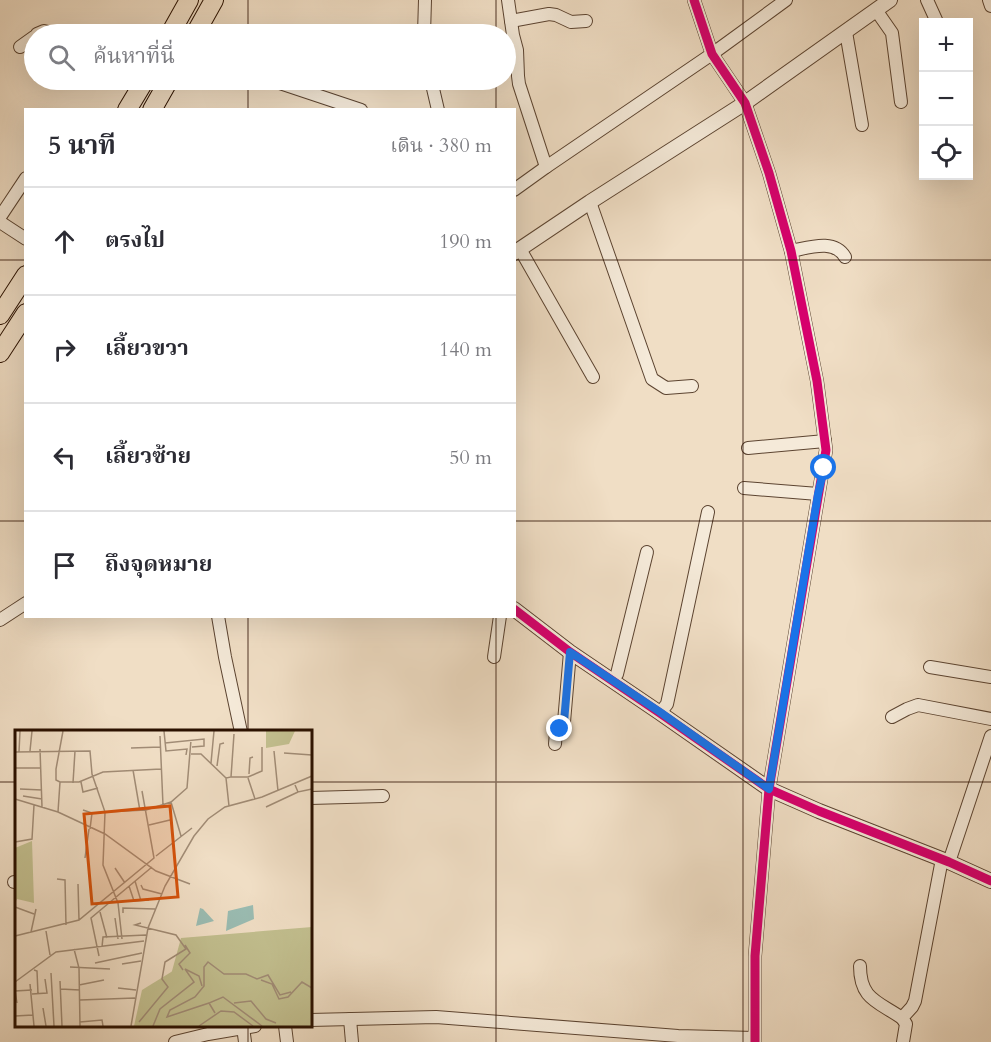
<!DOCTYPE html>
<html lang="th">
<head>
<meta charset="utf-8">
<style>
  :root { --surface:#fff; --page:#f2f2f3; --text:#2b2b33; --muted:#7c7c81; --line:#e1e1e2 }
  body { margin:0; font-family:Cardo,"Noto Serif Thai",serif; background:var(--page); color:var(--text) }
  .controls { position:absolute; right:18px; top:18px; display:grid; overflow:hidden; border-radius:0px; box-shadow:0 6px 24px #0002 }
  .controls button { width:54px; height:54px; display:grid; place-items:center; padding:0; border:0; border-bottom:2px solid var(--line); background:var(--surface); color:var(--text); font:30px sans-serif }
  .stop { position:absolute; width:18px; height:18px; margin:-14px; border:4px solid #1a73e8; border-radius:50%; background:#fff }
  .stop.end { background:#1a73e8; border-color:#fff; box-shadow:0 2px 6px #0008 }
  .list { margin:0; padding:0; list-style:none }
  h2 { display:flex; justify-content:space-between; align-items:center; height:78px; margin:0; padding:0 24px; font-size:26px }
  h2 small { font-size:20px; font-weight:400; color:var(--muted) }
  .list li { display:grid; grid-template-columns:39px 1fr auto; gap:18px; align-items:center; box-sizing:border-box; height:108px; padding:0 24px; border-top:2px solid var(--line) }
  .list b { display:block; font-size:22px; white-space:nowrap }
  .list em { font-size:20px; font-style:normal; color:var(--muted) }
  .icon { flex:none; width:33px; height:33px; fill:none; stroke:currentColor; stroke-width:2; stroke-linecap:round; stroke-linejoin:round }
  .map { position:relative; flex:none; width:991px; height:1042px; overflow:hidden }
  .search { position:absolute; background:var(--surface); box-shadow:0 6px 24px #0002; left:24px; top:24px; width:492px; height:66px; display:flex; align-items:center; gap:15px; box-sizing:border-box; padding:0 21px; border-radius:33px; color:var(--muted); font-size:22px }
  .panel { position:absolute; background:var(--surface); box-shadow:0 6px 24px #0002; left:24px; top:108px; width:492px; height:510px; border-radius:0px }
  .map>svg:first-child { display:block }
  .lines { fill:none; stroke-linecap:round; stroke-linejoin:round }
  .minor-casing { stroke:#5c4431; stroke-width:14 }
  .tertiary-casing { stroke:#5c4431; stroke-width:16 }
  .primary-casing { stroke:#2b1100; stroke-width:20 }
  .minor { stroke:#f5ead9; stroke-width:12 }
  .tertiary { stroke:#f5ead9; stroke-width:14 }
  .primary { stroke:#f0dec5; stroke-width:18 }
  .cycleway-casing { stroke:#f5ead9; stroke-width:13 }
  .cycleway { stroke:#d6006c; stroke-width:9 }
  .route { stroke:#1a73e8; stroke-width:8 }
  .grid { fill:none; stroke:#2b1100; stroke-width:1.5; stroke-opacity:0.55 }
  .inset-road { fill:none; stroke:#a18c76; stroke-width:1.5 }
  .view { fill:#d5520b; fill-opacity:0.15; stroke:#d5520b; stroke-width:3 }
  .inset-edge { fill:none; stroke:#2b1100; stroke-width:3 }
</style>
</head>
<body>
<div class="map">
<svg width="991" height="1042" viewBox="0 0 991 1042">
  <rect width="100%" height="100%" fill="#f0dec5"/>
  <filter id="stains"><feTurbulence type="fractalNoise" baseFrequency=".00333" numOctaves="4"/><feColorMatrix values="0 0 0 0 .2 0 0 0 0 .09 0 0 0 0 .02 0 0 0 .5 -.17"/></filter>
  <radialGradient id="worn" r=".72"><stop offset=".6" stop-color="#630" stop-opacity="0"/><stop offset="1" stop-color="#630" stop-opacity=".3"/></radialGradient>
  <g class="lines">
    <defs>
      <g id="minor">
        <polyline points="508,0 513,35 517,50 518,76 519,84 546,167"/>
        <polyline points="694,0 712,54 745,103 769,173 791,251 817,381 826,450 769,789 755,956 755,1042"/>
        <polyline points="927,0 937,22"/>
        <polyline points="989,0 991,6"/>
        <polyline points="876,10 892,33 901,102"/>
        <polyline points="511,21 549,14 556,15 571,22 586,21"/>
        <polyline points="846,32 862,125"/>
        <polyline points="37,34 44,31 57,34"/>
        <polyline points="424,34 425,0"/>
        <polyline points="20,47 34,37"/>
        <polyline points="271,80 361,110"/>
        <polyline points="431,80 438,110"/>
        <polyline points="514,190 546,167 712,54 786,0"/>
        <polyline points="590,202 652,379 666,388 692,386"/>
        <polyline points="0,217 26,178"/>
        <polyline points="0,222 26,239"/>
        <polyline points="520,249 593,377"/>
        <path d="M791,251C808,248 834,238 845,257"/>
        <polyline points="748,448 825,441"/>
        <polyline points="744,488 818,494"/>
        <polyline points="218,616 225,657 241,732"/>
        <polyline points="0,620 26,603"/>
        <polyline points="494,657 500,616"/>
        <polyline points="930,667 991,677"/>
        <polyline points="613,680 617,674 647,552"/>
        <polyline points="660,713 667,704 708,512"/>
        <polyline points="892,717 907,709 918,705 991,719"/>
        <polyline points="555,744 556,732 562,728 564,722 570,652"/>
        <polyline points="310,798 383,796"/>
        <polyline points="949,862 991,736"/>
        <polyline points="14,882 16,882"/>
        <path d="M860,966C860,999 877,1001 902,1018"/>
        <polyline points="350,1019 352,1042"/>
        <polyline points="310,1020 436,1017 678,1036 754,1038"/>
        <polyline points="285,1026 287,1042"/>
        <polyline points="243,1027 245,1042"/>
        <polyline points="175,1042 208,1034 255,1026"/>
        <polyline points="903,1042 906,1024 902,1018 912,1007 915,1001 942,859"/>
      </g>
      <g id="tertiary">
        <polyline points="514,253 590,202 745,103 890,0"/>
        <polyline points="514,609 570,652 660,713 769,789 819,811 949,862 991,881"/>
      </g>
      <g id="primary">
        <polyline points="170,34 189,0"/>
        <polyline points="195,34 214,0"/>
        <polyline points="127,110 145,80"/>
        <polyline points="152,110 169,80"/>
        <polyline points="0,315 26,275"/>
        <polyline points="0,353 26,313"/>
      </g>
    </defs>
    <use href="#minor" class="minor-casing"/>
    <use href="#tertiary" class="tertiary-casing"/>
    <use href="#primary" class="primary-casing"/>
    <use href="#minor" class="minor"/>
    <use href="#tertiary" class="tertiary"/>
    <use href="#primary" class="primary"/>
    <defs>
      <g id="cycleway">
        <polyline points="694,0 712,54 745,103 769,173 791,251 817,381 826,450 769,789 755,956 755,1042"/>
        <polyline points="514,609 570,652 660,713 769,789 819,811 949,862 991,881"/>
      </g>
    </defs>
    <use href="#cycleway" class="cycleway-casing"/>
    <use href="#cycleway" class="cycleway"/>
  </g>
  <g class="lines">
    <polyline class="route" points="560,729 564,722 570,652 660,712 769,789 818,494 824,468"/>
  </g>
  <path class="grid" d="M248,0V34M496,0V34M743,0V1042M248,80V110M496,80V110M0,260H26M514,260H991M0,521H26M514,521H991M248,616V732M496,616V1042M0,782H16M310,782H991M248,1026V1042"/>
  <g transform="translate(15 730)">
    <rect width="297" height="297" fill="#f0dec5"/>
    <path d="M17,111L19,173L2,169L0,173V118ZM297,197V296H142L166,208Z" fill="#c2bf8f"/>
    <path d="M251,1H280L274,14L251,18Z" fill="#c2bf8f"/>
    <path d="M203,213L297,232V296H119L127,260Z" fill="#c2bf8f"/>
    <path d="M238,175L239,189L211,201L213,181ZM185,178L188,179L199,191L181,196Z" fill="#9abcb2"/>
    <path class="inset-road" d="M149,1L151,21L172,19L171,25M145,6L148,75M150,13L189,9V16L177,17M116,18L146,17M25,19L27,77M15,21L17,1M259,21L263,61M0,22L75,21L77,44L90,82L88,135L103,173L107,209M4,22L5,1M269,23L297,25M176,24H186L211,48M196,33L199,1M202,36L205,14L209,13M0,38H25M118,40L125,81M234,44L235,28L238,27M216,47H233L247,41V17M233,48L240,69M45,52H64L88,42L146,39M66,52L68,62L83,58M58,53L60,21M280,55L283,62L297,59M5,59L27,60M8,66L27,69M0,69L43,82L90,104L141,141L175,154M156,72L166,106M214,76L211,48L216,47L219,4M251,77L283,62M68,80L77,83L75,99M43,82L45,52L41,50V39L48,1M90,82L131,80L156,72L172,58L176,10M134,95L155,90M0,112L17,109L19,75M141,126L177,98M70,128L74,99M100,138L110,153M42,149L50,150L51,195M120,151L126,171M63,154L64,190M126,155L128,159L147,164M114,156L119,171L134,170M0,177L19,184M85,182L92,208M108,183V178L140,179M100,188L103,209M31,201L35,225M16,202L21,179M0,206L64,190L139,128L127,61M87,217L88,207L131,205M59,219L64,238L65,296M84,226L76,188L137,137M80,233L127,223M107,234L126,231M55,237L95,239M19,240L22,241L23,264M168,240L164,234L175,223L170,215M36,243L39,296M246,250L257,254L264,269L273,267L287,252L297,258M45,251L47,296M0,252L41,222L129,211M15,254L19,296M64,255L89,250M103,258L121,260M45,259L65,260M17,264L32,263L30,249M65,270L120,268M2,273L0,261L17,260M194,273L152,287L155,280L180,267L189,256V237L193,232L209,244H231L242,249L253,245L265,265L276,262M219,273L236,271L251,289L261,293M28,278L31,296M200,283L194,273L208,267L247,296M0,286L18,285M65,292L87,290L88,296M124,292L153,257L147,249L150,232L171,219L161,205L120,195L126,193M116,296L133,198L150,156L179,106L193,89L210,77L247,67L297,46M138,296L145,279L179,252L170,239L184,246L187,256M184,296L206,281L219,282L238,296"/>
    <path class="view" d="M155,76L163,167L77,174L69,84Z"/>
    <rect width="297" height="297" class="inset-edge"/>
  </g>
  <rect width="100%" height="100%" filter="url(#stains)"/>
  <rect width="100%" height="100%" fill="url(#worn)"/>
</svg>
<div class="controls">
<button>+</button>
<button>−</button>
<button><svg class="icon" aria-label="locate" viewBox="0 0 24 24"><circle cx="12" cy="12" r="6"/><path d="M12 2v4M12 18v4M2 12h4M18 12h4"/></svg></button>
</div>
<div class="stop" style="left:824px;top:468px"></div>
<div class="stop end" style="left:560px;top:729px"></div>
<div class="search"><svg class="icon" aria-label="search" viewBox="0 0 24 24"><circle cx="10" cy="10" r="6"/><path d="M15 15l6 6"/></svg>ค้นหาที่นี่</div>
<section class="panel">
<h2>5 นาที<small>เดิน · 380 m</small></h2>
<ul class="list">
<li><svg class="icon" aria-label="ahead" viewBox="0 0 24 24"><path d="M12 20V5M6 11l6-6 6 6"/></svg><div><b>ตรงไป</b></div><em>190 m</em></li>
<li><svg class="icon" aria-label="right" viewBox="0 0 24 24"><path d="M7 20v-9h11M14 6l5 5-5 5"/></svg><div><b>เลี้ยวขวา</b></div><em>140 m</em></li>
<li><svg class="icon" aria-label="left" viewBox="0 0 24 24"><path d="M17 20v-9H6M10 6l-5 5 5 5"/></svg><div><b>เลี้ยวซ้าย</b></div><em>50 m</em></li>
<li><svg class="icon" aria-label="arrive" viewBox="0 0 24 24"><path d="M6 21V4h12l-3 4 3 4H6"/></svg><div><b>ถึงจุดหมาย</b></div></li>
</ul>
</section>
</div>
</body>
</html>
